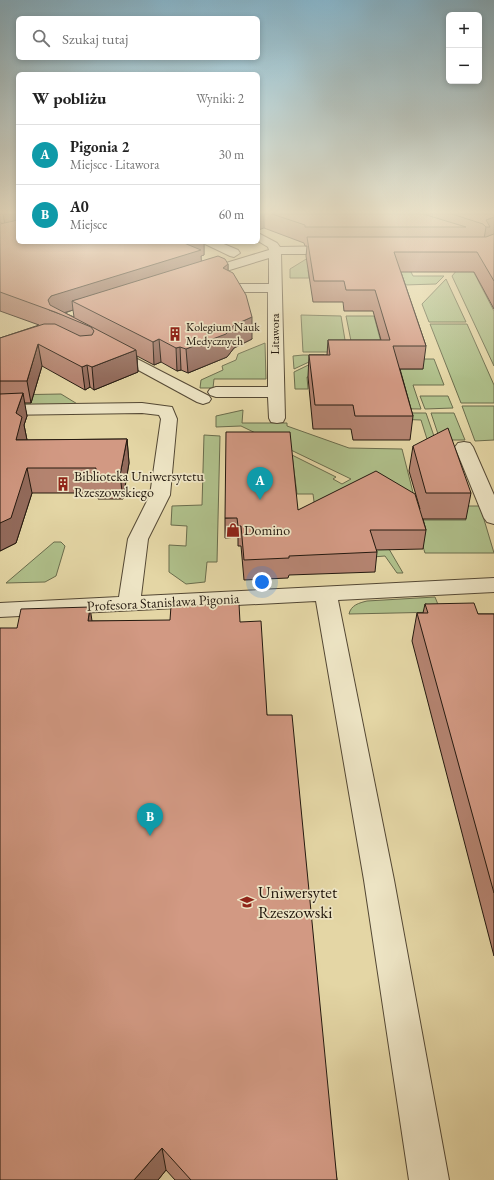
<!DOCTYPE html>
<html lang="pl">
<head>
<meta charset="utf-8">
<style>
  :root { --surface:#fff; --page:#f6f6f6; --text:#222; --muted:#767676; --line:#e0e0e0; --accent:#8f2418 }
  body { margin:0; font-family:"EB Garamond",serif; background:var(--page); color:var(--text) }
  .controls { position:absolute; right:12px; top:12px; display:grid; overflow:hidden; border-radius:6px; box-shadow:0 2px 6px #0003 }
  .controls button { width:36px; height:36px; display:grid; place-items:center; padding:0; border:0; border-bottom:1px solid var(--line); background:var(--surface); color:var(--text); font:20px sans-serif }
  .you { position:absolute; left:262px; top:582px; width:14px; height:14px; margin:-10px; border:3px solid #fff; border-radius:50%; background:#1a73e8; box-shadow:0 0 0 6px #1a73e833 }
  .badge { display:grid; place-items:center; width:26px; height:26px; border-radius:50%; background:var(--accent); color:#fff; font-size:13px; font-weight:700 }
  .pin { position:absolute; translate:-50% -33px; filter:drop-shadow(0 1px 2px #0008) }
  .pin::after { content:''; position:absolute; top:21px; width:14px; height:12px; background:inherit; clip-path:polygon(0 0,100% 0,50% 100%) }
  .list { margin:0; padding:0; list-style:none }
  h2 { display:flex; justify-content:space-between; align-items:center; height:52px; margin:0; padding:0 16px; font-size:17px }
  h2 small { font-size:13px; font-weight:400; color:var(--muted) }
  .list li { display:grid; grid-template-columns:26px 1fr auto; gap:12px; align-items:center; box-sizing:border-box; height:60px; padding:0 16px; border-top:1px solid var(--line) }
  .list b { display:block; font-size:15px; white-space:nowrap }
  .list p { margin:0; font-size:13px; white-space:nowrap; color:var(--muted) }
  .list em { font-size:13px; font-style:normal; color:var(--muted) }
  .icon { flex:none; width:22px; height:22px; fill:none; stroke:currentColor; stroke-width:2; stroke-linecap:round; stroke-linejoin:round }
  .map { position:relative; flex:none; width:494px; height:1180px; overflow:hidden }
  .search { position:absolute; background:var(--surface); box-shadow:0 2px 6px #0003; left:16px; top:16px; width:244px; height:44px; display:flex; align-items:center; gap:10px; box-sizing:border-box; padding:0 14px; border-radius:6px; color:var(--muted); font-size:15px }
  .panel { position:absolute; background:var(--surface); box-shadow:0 2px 6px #0003; left:16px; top:72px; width:244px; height:172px; border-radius:6px }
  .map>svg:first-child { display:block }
  .green { fill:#afbf8a; stroke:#6a6c4c }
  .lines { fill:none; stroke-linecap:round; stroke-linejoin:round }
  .minor-casing { stroke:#544834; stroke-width:2 }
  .minor { fill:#ede4c4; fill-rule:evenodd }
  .wall { fill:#b58471; stroke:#24190f; fill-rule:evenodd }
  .shaded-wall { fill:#936b5c; stroke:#24190f }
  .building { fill:#d29983; stroke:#24190f }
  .labels { text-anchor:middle; stroke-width:3.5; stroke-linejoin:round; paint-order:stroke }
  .far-poi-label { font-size:12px; fill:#24190f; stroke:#ede4c4; text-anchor:start }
  .far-street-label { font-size:12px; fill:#24190f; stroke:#ede4c4 }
  .poi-label { font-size:14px; fill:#24190f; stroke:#ede4c4; text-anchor:start }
  .street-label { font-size:14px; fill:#24190f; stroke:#ede4c4 }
  .near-poi-label { font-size:17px; fill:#24190f; stroke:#ede4c4; text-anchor:start }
</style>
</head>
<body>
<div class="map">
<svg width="494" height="1180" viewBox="0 0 494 1180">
  <rect width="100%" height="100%" fill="#e4d6a5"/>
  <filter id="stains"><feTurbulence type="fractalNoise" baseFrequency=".005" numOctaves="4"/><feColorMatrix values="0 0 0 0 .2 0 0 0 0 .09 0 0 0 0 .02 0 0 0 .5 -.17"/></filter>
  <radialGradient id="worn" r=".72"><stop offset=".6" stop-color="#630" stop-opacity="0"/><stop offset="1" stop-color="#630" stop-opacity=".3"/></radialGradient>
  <g class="green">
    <polygon points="316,253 323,270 308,270 309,278 290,278 290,269"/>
    <polygon points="471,267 494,311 494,366 452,276 458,269"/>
    <polygon points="410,270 413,276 444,276 436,284 404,285 337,271"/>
    <polygon points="446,279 466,322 429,322 422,304"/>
    <polygon points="301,315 341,316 347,352 303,352"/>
    <polygon points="346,316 374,316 386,361 355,361"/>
    <polygon points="430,324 467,324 494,385 494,403 461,403"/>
    <polygon points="265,343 266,379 214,379 213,388 200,388 201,380 223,370 222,366 236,360 238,354"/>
    <polygon points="303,355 324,355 294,369 293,356"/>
    <polygon points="329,355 328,377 307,377 308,389 295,389 294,372"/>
    <polygon points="420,359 434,359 444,385 413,385 421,409 351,408 392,369 423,369"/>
    <polygon points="61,394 79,405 0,406 5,395"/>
    <polygon points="420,396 448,396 453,408 425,409"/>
    <polygon points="462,406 494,406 494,440 475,441"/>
    <polygon points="243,410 242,423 287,423 287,426 349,448 402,449 420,520 466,520 462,506 480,506 494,553 425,553 419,534 382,537 403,573 397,573 385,556 360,558 318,531 313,494 297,494 292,455 336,477 333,479 342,484 351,479 241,426 216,427 216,416"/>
    <polygon points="392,413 426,413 435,439 427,439 421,420 393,419"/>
    <polygon points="431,413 454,413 465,440 440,440"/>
    <polygon points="204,435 220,436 217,562 207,562 205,582 186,584 169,572 169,545 186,546 187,526 171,525 172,506 202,505"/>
    <polygon points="54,542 61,542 65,546 56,576 45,582 6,583"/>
    <path d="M435,597L441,612L349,614C351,605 359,603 367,601Z"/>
  </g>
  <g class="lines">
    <defs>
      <g id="minor">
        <polygon points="258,233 277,243 280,247 336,246 342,250 336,254 281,254 285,418 283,422 277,423 271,422 269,418 268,397 216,397 210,395 208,392 210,389 216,387 268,387 268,292 232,292 225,288 232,284 269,284 269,258 200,279 194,275 196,272 269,250 268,247 258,241"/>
        <polygon points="203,242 219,242 238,250 240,253 234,257 230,256 205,244"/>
        <polygon points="112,346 209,396 211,399 209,402 203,404 197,402 107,353 105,350 107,347"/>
        <polygon points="142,403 172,407 177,419 170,495 148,539 141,596 494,578 494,592 338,600 394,880 449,1180 409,1180 364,880 316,601 0,617 0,603 119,597 128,539 150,495 161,419 159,415 142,413 0,415 0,405"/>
        <polygon points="464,442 470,443 473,447 494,495 494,524 487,522 484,518 455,447 458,443"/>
      </g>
    </defs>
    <use href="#minor" class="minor-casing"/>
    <use href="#minor" class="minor"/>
  </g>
  <g class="wall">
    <path d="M0,214H18V242L204,245V255L201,256V261L228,264V270L252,339L234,348L227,357L188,373L181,370L177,371L161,362L154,365L137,356L138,372L94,390L90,387L85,390L42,366L31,403H24L27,416L24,425L27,440L127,439L129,463L123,499H98L97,493H32L16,543L0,551V338L39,325L0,311V224H3L0,222ZM73,310L74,317L65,313Z"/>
    <polygon points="258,214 494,214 488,236 494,234 494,309 474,272 401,272 426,346 423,369 400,369 413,416 410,440 353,440 351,429 313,429 308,377 309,355 327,355 328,340 381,340 373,311 344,311 343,302 313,302 306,256 307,246 305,246 304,243 264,228"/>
    <polygon points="413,446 471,493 466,519 423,519 426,530 423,549 376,550 377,552 375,572 289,575 288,578 244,580 241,546 238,546 238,537 225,538 225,518 420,509 409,471"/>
    <polygon points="425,604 478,614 494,614 494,956 412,641 417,613 423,613"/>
    <polygon points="92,621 240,622 267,715 337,1180 175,1180 166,1170 158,1180 0,1180 17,628"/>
  </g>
  <g class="shaded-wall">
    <polygon points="3,214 17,214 16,214 17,223 5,225"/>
    <polygon points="258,214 264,214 264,228 258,230"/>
    <polygon points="494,217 494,234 489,236 487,245 483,245 486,227 486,220"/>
    <polygon points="186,242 204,242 204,255 201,256 202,269 72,301 73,310 60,314 49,310 48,300 51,296"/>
    <polygon points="228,264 228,285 223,268"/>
    <polygon points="252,317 252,339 234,348 227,357 188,373 186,349 234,325"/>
    <polygon points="159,339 161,362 154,365 153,342"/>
    <polygon points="38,344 42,366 31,403 27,381"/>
    <polygon points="180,347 181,370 177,371 176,348"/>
    <polygon points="136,350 138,372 94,390 92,367"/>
    <polygon points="87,365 90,387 85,390 82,367"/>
    <polygon points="23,393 27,416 24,425 27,440 16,440 16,413"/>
    <polygon points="127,439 129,463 123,499 120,475"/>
    <polygon points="27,468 32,493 16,543 0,551 0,523"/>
    <polygon points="90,607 94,635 88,621"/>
    <polygon points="162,1148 166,1170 158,1180 134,1180"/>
  </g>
  <g class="building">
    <polygon points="272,214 423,214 466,227 305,227 305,225"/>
    <polygon points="452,214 494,214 494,217 486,220 490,227 486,227 483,224"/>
    <polygon points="18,220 18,242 186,242 184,243 201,250 51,296 48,300 50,305 136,350 92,367 87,365 82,367 38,344 27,381 0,381 0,338 44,324 55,324 80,336 92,335 94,331 91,327 55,312 0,292 0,224"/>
    <polygon points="494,234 494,281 477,252 394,252 426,346 393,346 413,416 355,416 353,405 315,405 309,355 330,355 328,340 390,340 375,290 346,290 344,281 314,281 307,237 486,237"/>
    <polygon points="218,256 225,259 228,264 223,268 233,273 246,295 252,317 234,325 226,334 186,349 180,347 176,348 159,339 153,342 72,301"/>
    <polygon points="23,393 16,413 22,417 16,440 127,439 120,475 95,475 96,468 27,468 11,518 0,523 0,394"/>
    <polygon points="448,428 471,493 426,493 413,446"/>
    <polygon points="226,432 290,432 298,510 376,471 415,494 426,530 370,530 377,552 289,556 289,558 244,560 241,526 238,526 237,518 225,518"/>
    <polygon points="474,603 478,614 494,614 494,893 417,613 428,613 425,604"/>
    <polygon points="239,604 240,622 261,621 267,715 292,715 337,1180 191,1180 162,1148 134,1180 0,1180 0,628 17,628 21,609 90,607 88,621 170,620 171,606"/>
  </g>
  <linearGradient id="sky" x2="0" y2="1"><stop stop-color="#87b6cc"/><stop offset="0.56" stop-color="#f3edd6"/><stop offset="1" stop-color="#f3edd6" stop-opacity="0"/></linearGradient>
  <rect width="494" height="379" fill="url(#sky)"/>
  <defs>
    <symbol id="building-bare" viewBox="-9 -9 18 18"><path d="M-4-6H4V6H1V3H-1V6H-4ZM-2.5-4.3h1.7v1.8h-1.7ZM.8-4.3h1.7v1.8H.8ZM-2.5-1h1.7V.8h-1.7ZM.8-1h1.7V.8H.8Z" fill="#8f2418" stroke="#ede4c4" stroke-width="2.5" paint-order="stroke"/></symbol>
    <symbol id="shop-bare" viewBox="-9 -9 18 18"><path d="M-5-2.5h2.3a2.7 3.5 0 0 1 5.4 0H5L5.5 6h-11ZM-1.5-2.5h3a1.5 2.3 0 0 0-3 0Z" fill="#8f2418" stroke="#ede4c4" stroke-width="2.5" paint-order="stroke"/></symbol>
    <symbol id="university-bare" viewBox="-9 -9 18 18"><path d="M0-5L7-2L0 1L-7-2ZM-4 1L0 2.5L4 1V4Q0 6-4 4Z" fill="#8f2418" stroke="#ede4c4" stroke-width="2.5" paint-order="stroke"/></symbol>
  </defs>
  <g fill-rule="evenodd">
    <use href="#building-bare" x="165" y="324" width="20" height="20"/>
    <use href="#building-bare" x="53" y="474" width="20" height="20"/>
    <use href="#shop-bare" x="223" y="520" width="20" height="20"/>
    <use href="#university-bare" x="237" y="892" width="20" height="20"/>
  </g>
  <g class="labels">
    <g class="far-poi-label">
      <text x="186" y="331">Kolegium Nauk<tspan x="186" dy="14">Medycznych</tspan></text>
    </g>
    <g class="far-street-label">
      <text transform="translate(275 334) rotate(-90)" y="4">Litawora</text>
    </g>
    <g class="poi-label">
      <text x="74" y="481">Biblioteka Uniwersytetu<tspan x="74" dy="16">Rzeszowskiego</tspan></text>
      <text x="244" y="535">Domino</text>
    </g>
    <g class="street-label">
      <text transform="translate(163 602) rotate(-3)" y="5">Profesora Stanisława Pigonia</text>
    </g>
    <g class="near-poi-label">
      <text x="258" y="898">Uniwersytet<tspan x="258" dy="20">Rzeszowski</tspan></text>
    </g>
  </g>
  <rect width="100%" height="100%" filter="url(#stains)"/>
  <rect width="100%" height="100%" fill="url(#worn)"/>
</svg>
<div class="controls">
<button>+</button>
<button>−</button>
</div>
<div class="you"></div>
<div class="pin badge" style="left:260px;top:500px;background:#0f9aa8">A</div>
<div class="pin badge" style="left:150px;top:836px;background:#0f9aa8">B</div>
<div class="search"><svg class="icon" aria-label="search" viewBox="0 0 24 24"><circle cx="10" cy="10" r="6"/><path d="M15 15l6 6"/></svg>Szukaj tutaj</div>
<section class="panel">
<h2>W pobliżu<small>Wyniki: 2</small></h2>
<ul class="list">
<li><span class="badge" style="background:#0f9aa8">A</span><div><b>Pigonia 2</b><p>Miejsce · Litawora</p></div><em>30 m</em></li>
<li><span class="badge" style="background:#0f9aa8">B</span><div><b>A0</b><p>Miejsce</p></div><em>60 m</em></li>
</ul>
</section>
</div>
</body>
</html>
